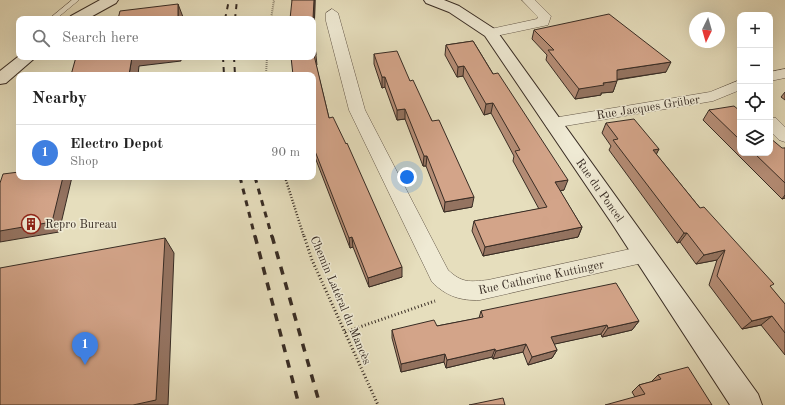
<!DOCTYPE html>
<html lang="en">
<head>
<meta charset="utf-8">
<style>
  :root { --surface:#fff; --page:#f6f6f6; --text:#222; --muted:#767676; --line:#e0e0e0; --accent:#ea580c }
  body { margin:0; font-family:"Old Standard TT",serif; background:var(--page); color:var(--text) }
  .controls { position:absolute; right:12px; top:12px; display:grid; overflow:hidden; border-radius:8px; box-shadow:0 4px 16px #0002 }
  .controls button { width:36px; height:36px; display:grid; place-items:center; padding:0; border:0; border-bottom:1px solid var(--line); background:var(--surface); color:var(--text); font:20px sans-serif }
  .compass { position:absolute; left:689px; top:12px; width:36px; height:36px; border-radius:50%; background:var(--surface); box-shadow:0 4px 16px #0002; rotate:185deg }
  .you { position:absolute; left:407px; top:177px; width:14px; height:14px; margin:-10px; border:3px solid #fff; border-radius:50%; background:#1a73e8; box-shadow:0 0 0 6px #1a73e833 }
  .badge { display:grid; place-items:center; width:26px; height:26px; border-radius:50%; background:var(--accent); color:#fff; font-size:13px; font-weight:700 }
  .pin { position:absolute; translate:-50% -33px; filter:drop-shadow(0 1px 2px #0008) }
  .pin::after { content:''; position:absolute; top:21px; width:14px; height:12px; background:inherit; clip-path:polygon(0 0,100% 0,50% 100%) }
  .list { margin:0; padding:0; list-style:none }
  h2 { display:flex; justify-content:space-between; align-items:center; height:52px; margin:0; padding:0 16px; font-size:17px }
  h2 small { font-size:13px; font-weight:400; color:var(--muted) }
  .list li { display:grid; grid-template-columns:26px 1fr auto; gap:12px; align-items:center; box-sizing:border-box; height:56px; padding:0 16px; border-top:1px solid var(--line) }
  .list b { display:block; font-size:15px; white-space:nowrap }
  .list p { margin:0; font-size:13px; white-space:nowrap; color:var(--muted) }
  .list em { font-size:13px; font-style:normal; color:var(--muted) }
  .icon { flex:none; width:22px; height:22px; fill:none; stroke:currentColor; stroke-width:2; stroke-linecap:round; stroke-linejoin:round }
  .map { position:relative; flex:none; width:785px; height:405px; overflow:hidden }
  .search { position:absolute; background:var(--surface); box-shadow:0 4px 16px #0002; left:16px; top:16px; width:300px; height:44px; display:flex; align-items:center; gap:10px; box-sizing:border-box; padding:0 14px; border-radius:8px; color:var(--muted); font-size:15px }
  .panel { position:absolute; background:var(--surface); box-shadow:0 4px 16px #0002; left:16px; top:72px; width:300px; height:108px; border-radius:8px }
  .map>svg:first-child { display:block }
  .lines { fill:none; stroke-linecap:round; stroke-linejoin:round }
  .lane-casing { stroke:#64584a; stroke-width:1 }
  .street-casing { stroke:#64584a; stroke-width:1 }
  .secondary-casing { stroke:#382c24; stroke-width:2 }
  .path-far2 { stroke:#382c24; stroke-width:2; stroke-dasharray:0.5 1.5; stroke-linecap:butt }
  .path-far1 { stroke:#382c24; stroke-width:2.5; stroke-dasharray:1 2; stroke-linecap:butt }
  .path { stroke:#382c24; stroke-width:3; stroke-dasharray:1 2.5; stroke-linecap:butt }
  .lane { fill:#efead4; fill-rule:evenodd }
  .street { fill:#efead4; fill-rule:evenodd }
  .secondary { fill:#efead4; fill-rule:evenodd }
  .rail-far2 { stroke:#382c24; stroke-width:2; stroke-dasharray:5 5; stroke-linecap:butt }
  .rail-far1 { stroke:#382c24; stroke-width:3; stroke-dasharray:6 6; stroke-linecap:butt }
  .rail { stroke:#382c24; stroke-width:3.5; stroke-dasharray:8 8; stroke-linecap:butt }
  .wall { fill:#b58d76; stroke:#382c24 }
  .shaded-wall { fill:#947360; stroke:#382c24 }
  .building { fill:#d3a489; stroke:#382c24 }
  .labels { text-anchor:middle; stroke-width:3; stroke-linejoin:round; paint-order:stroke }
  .street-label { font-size:12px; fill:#382c24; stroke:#efead4 }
  .poi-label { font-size:12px; fill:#382c24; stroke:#efead4; text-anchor:start }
</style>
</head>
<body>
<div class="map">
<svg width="785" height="405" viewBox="0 0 785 405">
  <rect width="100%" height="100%" fill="#e6debd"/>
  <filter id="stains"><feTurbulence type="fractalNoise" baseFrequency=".005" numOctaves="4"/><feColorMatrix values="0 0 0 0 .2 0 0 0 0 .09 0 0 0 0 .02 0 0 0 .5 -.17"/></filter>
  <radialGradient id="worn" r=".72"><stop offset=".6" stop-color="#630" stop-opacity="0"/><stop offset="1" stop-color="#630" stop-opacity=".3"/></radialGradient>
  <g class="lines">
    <defs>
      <polygon id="lane" points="72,0 79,0 56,19 49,19"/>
      <g id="street">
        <polygon points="522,0 535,0 551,16 548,25 491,37 486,36 484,33 486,30 537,19 538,17"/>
        <path d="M332,9L338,13L365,110L448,270C462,283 469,282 488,280L644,246L651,249L654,255L651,261L480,300C461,301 446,296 432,282L349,110L326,21V13Z"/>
        <polygon points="785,69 785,78 770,81 770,72"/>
        <polygon points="740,80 740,90 713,101 553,128 547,127 545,123 547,119 553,118 710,92"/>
        <polygon points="770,117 776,118 785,127 785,142 779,140 770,131"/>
      </g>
      <g id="secondary">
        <polygon points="100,0 118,0 116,3 87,19 68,19 71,16"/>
        <polygon points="424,0 444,0 459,6 496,30 758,394 762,405 730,405 611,222 485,36 449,12 426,3"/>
        <polygon points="19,56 36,57 6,83 0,84 0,71"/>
      </g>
    </defs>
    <use href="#lane" class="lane-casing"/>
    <use href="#street" class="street-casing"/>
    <use href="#secondary" class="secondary-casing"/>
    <g class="path-far2">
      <polyline points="271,19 274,0"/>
      <polyline points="266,75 267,57"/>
    </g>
    <polyline class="path-far1" points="285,177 304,237"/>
    <g class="path">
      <polyline points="304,236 312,260 378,405"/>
      <polyline points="345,332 435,301"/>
    </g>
    <use href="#lane" class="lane"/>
    <use href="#street" class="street"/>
    <use href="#secondary" class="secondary"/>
    <g class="rail-far2">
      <polyline points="225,19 229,0"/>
      <polyline points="235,19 237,0"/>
      <polyline points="223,57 224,75"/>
      <polyline points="234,57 235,75"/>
    </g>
    <g class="rail-far1">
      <polyline points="240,177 255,237"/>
      <polyline points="255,177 272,237"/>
    </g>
    <g class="rail">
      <polyline points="255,236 299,405"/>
      <polyline points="272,236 320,405"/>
    </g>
  </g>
  <g class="wall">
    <polygon points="292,0 315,0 314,37 317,65 316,65 329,118 402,277 369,287 353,247 350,248 313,152 313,75"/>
    <polygon points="534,30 666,72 617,80 613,92 601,93 601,95 575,99 546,60 547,55 532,39"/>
    <polygon points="473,41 564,190 560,191 582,227 578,237 483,256 472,231 474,221 539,209 513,161 514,156 491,113 484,115 463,76 457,77 445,55 446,45"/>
    <polygon points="374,54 410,81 432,121 472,207 444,212 426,166 423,166 405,119 397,120 385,87 382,88 374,64"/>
    <polygon points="785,92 785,100 781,97"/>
    <polygon points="709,110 740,111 740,153 770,153 785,148 785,198 782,199 703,120"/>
    <polygon points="606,123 659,149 656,154 700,208 785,304 785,355 761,325 742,329 709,285 717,260 696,264 680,242 677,243 609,150 611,146 602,133"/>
    <polygon points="481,311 639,321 632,330 602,337 601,334 554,344 557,350 552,358 528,365 523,352 493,359 492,357 446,368 444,362 401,372 392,338 392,330 437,326 479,318"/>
    <polygon points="658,375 712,405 635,397 632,392 639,385 651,382"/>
  </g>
  <g class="shaded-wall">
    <polygon points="314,0 315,0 314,38 313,19"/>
    <polygon points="178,4 183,17 183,19 178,19"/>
    <polygon points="132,57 181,57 181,61 139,66 138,75 129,75"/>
    <polygon points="671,62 666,72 613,80 617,70"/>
    <polygon points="464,66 463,76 457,77 458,67"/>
    <polygon points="382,77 385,77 385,87 382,88"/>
    <polygon points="617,81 613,92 601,93 601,95 575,99 579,89 603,83"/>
    <polygon points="493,103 491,113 484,115 486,104"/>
    <polygon points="405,109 405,119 397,120 397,110"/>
    <polygon points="659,149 654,159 653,150"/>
    <polygon points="424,156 427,156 426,166 423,166"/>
    <polygon points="63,177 72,177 59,232 0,242 0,231"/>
    <polygon points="568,180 564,190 551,192 555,182"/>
    <polygon points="785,195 785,198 782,199"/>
    <polygon points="474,197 472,207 444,212 445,202"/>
    <polygon points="582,227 578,237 483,256 485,247"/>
    <polygon points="684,233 687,233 680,242 677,243"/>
    <polygon points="352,237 353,247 350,248 349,238"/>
    <polygon points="165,238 174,253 168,405 133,405"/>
    <polygon points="725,250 717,260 696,264 704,255"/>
    <polygon points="402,267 402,277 369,287 368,278"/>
    <polygon points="772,316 761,325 742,329 752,321"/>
    <polygon points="639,321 632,330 602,337 608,328"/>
    <polygon points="607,325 601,334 546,346 551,337"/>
    <polygon points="526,344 523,352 493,359 496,351"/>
    <polygon points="495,349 492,357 446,368 447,360"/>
    <polygon points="557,350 552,358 528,365 532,357"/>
    <polygon points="445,354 444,362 401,372 401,364"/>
  </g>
  <g class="building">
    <polygon points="292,0 314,0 313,19 290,19"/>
    <polygon points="178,4 178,19 118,19 120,11"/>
    <polygon points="609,14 671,62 617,70 617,81 603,83 604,85 579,89 548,50 554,50 534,30"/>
    <polygon points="313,32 316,55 314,55 329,118 333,117 346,144 347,143 402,267 368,278 352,237 349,238 313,146 313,75 293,75 291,57 313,57"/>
    <polygon points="473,41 493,74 498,73 568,180 555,182 582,227 485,247 474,221 547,207 515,151 520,150 493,103 486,104 464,66 458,67 446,45"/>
    <polygon points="397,51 410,81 413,80 432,121 439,120 474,197 445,202 427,156 424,156 405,109 397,110 385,77 382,77 374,54"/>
    <polygon points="76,57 132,57 129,75 71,75"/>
    <polygon points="734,106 740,111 740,140 709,110"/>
    <polygon points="634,119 659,149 653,150 700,208 704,207 774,284 770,286 785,304 785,333 772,316 752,321 717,276 725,250 704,255 687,233 684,233 613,140 618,139 606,123"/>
    <polygon points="770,138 782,148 785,148 785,183 754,153 770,153"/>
    <polygon points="19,172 19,177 63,177 52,222 0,231 0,183 3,174"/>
    <polygon points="165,238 156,400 133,405 0,405 0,268"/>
    <polygon points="616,283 639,321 608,328 607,325 551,337 557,350 532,357 526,344 496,351 495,349 447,360 445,354 401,364 392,330 434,320 437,326 483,317 481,311"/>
    <polygon points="688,367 712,405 605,405 645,394 639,385 661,379 658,375"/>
    <polygon points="503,398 505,405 469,405"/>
  </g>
  <defs>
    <symbol id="building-ring" viewBox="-11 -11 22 22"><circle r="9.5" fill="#efead4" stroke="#8f2418" stroke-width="1.5"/><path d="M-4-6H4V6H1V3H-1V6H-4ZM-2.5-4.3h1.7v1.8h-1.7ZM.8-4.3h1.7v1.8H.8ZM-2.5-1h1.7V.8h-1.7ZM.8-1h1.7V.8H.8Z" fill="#8f2418"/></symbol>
  </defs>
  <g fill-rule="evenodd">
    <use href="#building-ring" x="20" y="213" width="22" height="22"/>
  </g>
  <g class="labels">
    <g class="street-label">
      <text transform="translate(648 107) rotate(-9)" y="4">Rue Jacques Grüber</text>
      <text transform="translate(600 190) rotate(55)" y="4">Rue du Poncel</text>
      <text transform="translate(541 277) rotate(-12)" y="4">Rue Catherine Kuttinger</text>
      <text transform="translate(341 300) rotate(67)" y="4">Chemin Latéral du Mancès</text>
    </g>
    <g class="poi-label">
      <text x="45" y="228">Repro Bureau</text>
    </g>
  </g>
  <rect width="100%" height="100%" filter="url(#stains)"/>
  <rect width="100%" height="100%" fill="url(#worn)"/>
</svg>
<div class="controls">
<button>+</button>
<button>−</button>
<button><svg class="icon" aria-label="locate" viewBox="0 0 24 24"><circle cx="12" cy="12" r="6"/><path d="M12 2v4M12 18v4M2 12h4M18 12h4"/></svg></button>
<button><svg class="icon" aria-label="layers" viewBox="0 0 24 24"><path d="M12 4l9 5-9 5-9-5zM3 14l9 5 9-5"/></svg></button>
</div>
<svg class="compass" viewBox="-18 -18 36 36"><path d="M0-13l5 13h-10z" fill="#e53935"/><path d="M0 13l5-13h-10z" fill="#767676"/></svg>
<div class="you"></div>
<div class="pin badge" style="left:85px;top:365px;background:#3f7fe0">1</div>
<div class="search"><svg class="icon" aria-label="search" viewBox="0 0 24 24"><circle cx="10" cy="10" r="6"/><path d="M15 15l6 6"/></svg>Search here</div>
<section class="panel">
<h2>Nearby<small></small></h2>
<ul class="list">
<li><span class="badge" style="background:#3f7fe0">1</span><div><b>Electro Depot</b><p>Shop</p></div><em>90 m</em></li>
</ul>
</section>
</div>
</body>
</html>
